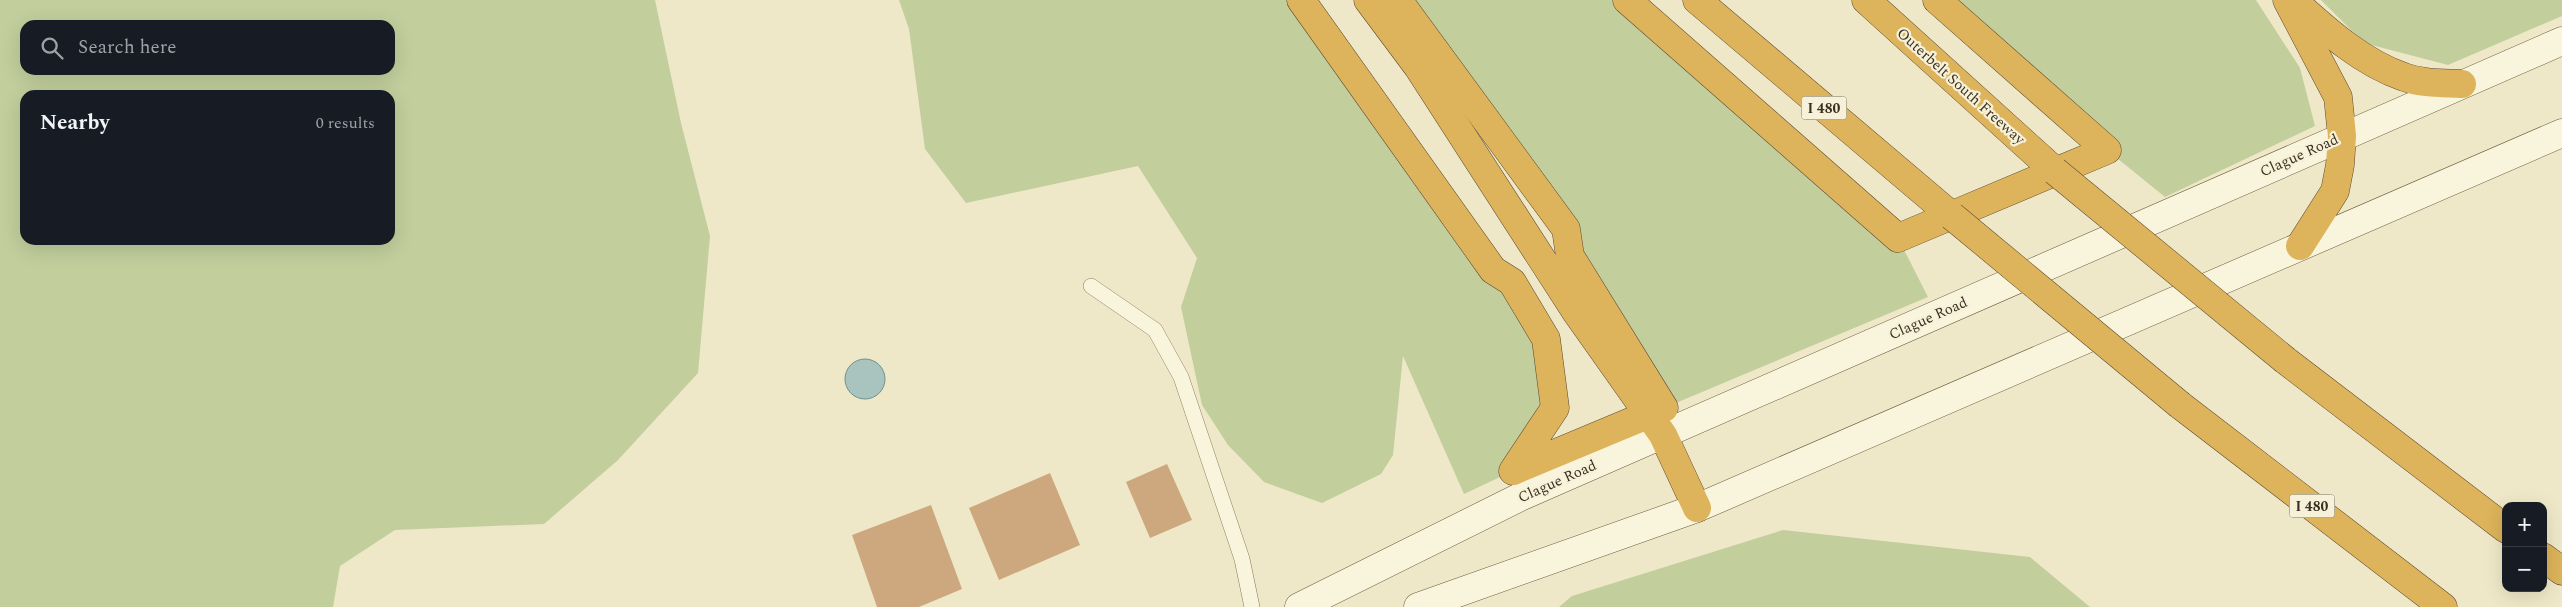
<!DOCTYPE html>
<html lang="en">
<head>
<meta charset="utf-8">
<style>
  :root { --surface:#171b24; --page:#242831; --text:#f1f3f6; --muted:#9ea1a6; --line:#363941 }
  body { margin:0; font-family:Spectral,serif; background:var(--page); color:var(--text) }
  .controls { position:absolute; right:15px; bottom:15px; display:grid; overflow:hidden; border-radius:10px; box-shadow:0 5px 20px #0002 }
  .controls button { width:45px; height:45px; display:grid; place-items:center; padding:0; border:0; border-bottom:1px solid var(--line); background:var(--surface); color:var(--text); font:25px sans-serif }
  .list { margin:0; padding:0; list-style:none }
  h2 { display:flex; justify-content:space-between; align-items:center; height:65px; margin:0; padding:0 20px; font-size:21px }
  h2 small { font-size:16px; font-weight:400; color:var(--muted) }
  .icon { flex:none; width:28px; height:28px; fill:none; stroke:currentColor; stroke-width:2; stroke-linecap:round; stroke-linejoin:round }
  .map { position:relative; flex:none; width:2562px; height:607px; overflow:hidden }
  .search { position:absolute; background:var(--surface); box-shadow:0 5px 20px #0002; left:20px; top:20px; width:375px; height:55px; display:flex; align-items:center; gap:12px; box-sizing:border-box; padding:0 18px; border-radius:15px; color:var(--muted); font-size:19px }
  .panel { position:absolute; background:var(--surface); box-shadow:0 5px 20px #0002; left:20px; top:90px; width:375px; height:155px; border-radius:15px }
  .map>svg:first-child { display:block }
  .green { fill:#c2ce9c; fill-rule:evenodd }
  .water { fill:#a9c3be; stroke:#6f928d }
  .building { fill:#cda87e }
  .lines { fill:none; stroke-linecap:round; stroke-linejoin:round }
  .lane-casing { stroke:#8b7b5d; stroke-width:16 }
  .secondary-casing { stroke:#6d5c40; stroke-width:29 }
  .highway-casing { stroke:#5a4931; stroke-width:29 }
  .lane { stroke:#f9f4dc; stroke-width:15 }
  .secondary { stroke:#f9f4dc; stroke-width:28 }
  .highway { stroke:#ddb35b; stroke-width:28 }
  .highway-bridge-casing { stroke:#5a4931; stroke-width:29; stroke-linecap:butt }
  .highway-bridge { stroke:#ddb35b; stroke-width:28 }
  .labels { text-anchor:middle; stroke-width:4.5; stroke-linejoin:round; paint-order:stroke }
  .shield { fill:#f6f1d8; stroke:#746b57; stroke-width:1 }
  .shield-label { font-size:14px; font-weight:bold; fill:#3c3120 }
  .street-label { font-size:15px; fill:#3c3120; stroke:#f6f1d8 }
</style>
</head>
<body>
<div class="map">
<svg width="2562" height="607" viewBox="0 0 2562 607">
  <rect width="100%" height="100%" fill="#efe8c8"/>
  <g class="green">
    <path d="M0,0H655L681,123L710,236L698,373L618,460L544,524L395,530L340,566L333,607H0ZM25,25H390V70H25ZM25,95H390V240H25Z"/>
    <polygon points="899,0 1301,0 1512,282 1555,408 1513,471 1464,494 1403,356 1393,455 1381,474 1322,503 1264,482 1228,445 1202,405 1181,307 1197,258 1138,166 966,203 925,149 909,29"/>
    <polygon points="1398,0 1627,0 1898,238 1928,297 1664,408 1570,256"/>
    <polygon points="1937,0 2256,0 2300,68 2315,126 2165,197 2107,150"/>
    <polygon points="2321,0 2562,0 2562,16 2448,65 2364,43"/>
    <polygon points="1783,530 2030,557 2090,607 1559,607 1572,596"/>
  </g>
  <circle class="water" cx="865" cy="379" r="20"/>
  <g class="building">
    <polygon points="1167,464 1192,520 1150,538 1126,482"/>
    <polygon points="1050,473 1080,545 999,580 969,508"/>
    <polygon points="931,505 962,589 919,607 877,607 852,535"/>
  </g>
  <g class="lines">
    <defs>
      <polyline id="lane" points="1091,286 1155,330 1181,377 1242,559 1252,607"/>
      <g id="secondary">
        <polyline points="1299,607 1520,497 2562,41"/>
        <polyline points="1418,607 1697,508 2562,133"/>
      </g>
      <g id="highway">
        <polyline points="1301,0 1493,270 1512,282 1546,339 1555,408 1513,471 1664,408 1570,256 1566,229 1398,0"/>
        <polyline points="1368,0 1418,67 1576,312 1663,435 1697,508"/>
        <polyline points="1627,0 1898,238 2107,150 1937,0"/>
        <polyline points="1697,0 1952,216"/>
        <polyline points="1866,0 2055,171"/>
        <polyline points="2287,0 2338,97 2342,136 2340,165 2335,191 2300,246"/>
        <path d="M2296,3C2328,32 2363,63 2404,77C2423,84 2443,83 2462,84"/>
        <polyline points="2285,360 2506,529"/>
        <polyline points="2180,405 2443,607"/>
        <polyline points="2543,557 2562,571"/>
      </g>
    </defs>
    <use href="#lane" class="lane-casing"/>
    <use href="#secondary" class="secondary-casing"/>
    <use href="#highway" class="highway-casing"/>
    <use href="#lane" class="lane"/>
    <use href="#secondary" class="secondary"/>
    <use href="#highway" class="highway"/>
    <defs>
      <g id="highway-bridge">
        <polyline points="2055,171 2285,360"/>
        <polyline points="1952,216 2180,405"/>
      </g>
    </defs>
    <use href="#highway-bridge" class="highway-bridge-casing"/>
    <use href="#highway-bridge" class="highway-bridge"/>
  </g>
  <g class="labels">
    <g class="shield">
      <rect x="1801.5" y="96.5" width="45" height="23" rx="4"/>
      <rect x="2289.5" y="494.5" width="45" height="23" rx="4"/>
    </g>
    <g class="shield-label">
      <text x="1824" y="113">I 480</text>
      <text x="2312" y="511">I 480</text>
    </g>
    <g class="street-label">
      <text transform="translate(1961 86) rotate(42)" y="5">Outerbelt South Freeway</text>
      <text transform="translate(2299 155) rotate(-24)" y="5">Clague Road</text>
      <text transform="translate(1928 318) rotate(-24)" y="5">Clague Road</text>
      <text transform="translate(1557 481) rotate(-24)" y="5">Clague Road</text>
    </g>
  </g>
</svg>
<div class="controls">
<button>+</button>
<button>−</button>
</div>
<div class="search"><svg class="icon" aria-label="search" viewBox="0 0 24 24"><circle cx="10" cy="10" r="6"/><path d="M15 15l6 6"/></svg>Search here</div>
<section class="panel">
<h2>Nearby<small>0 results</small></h2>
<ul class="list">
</ul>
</section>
</div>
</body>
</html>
